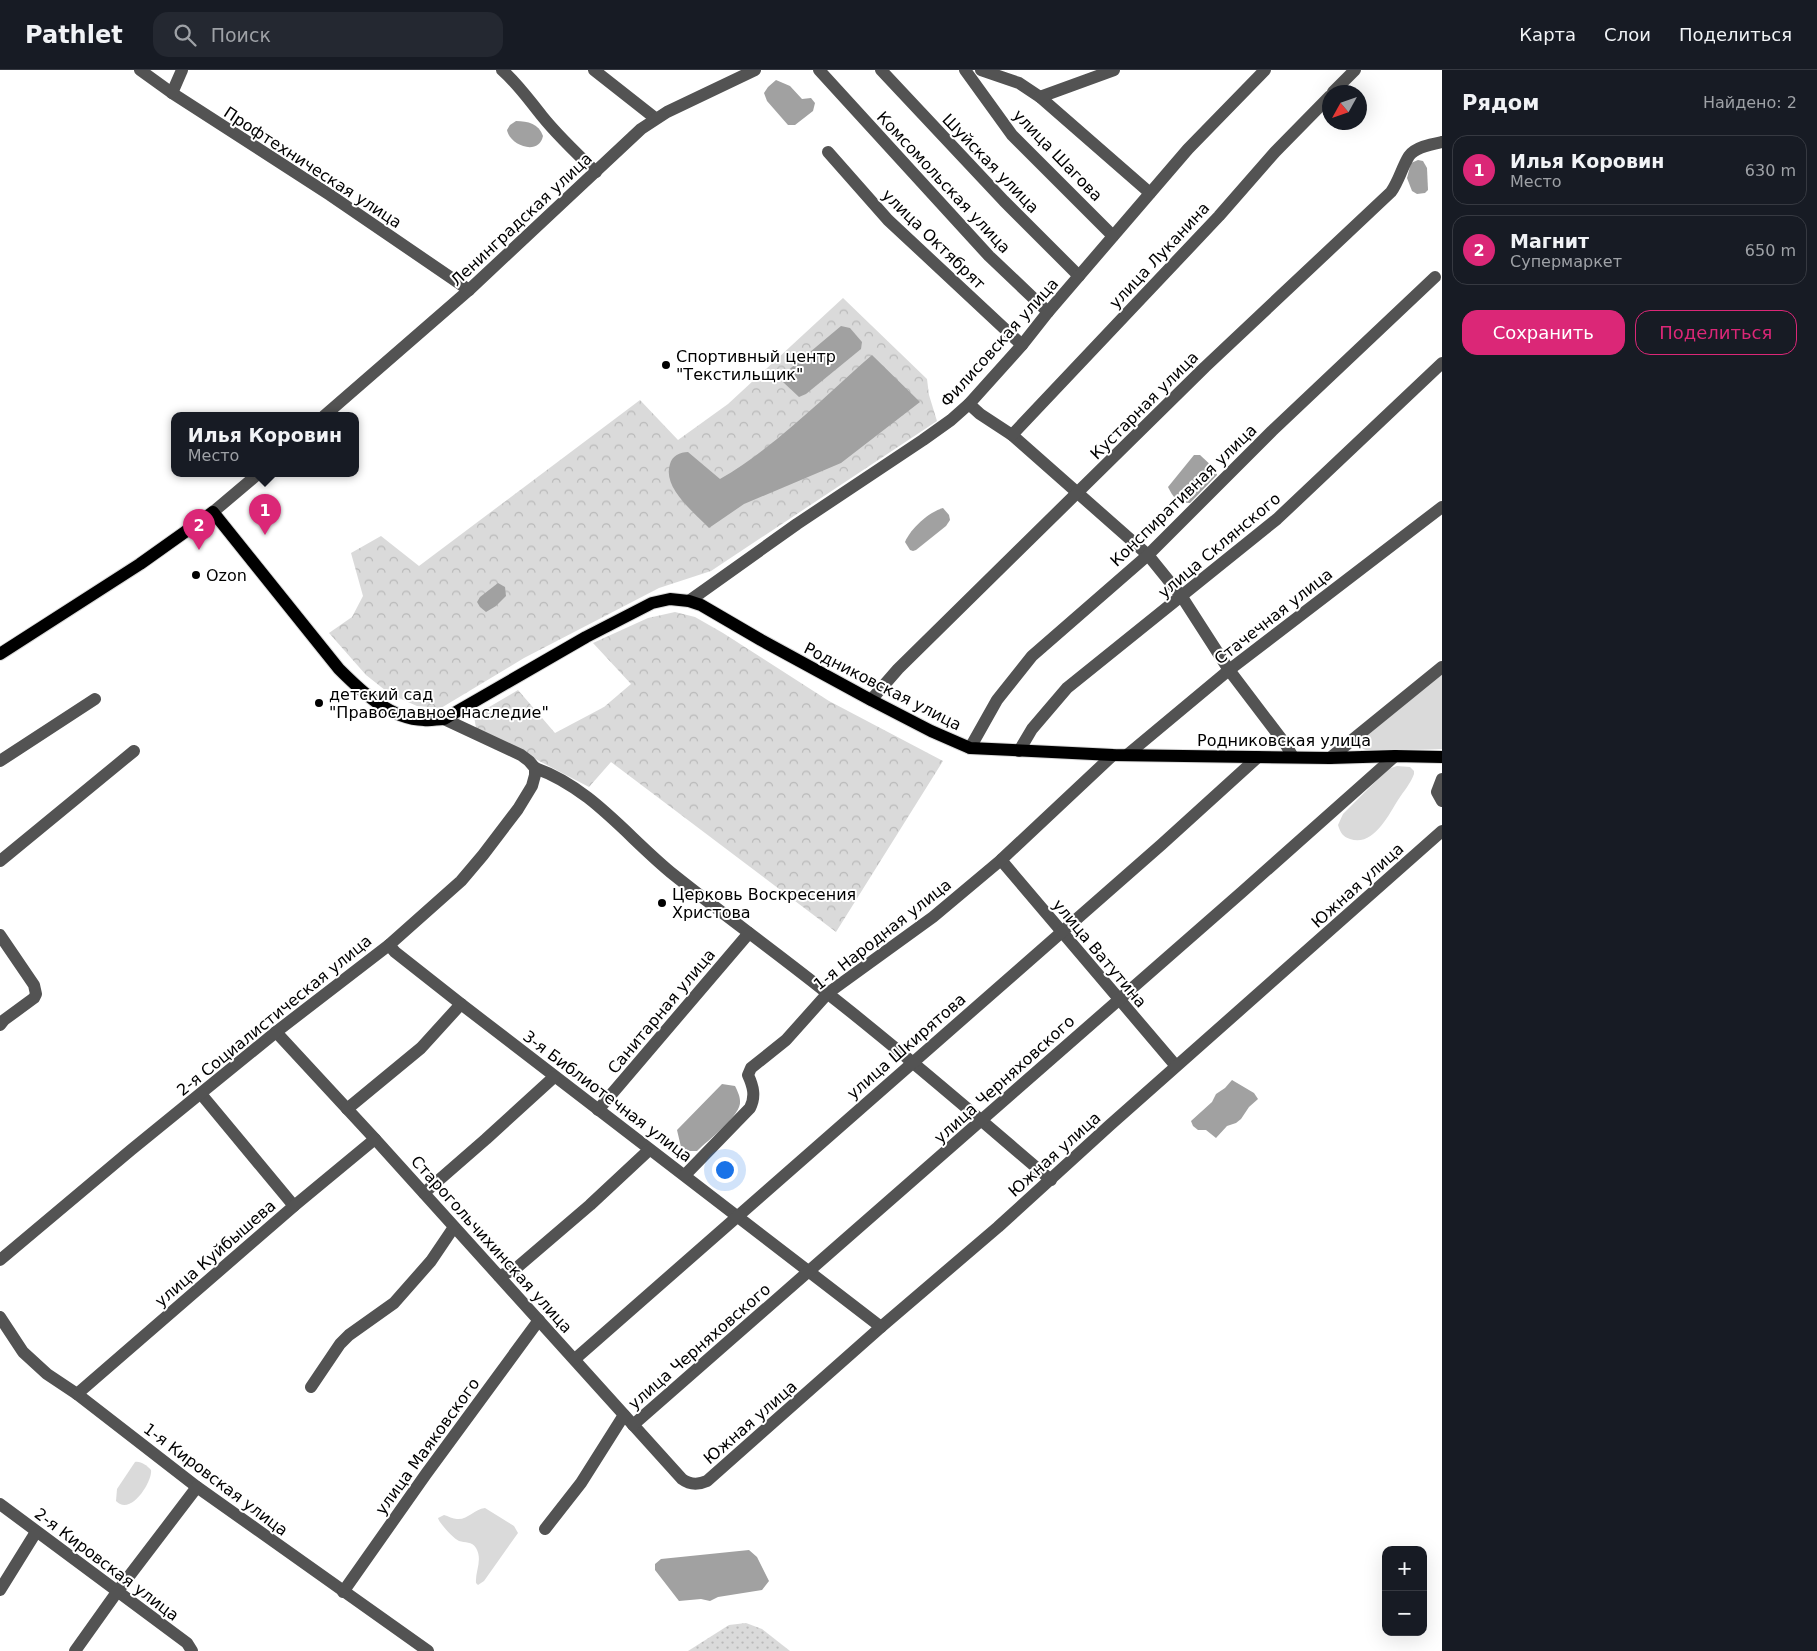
<!DOCTYPE html>
<html lang="ru">
<head>
<meta charset="utf-8">
<style>
  :root { --surface:#171b24; --page:#242831; --text:#f1f3f6; --muted:#9ea1a6; --line:#363941; --accent:#db2777 }
  body { margin:0; font-family:"DejaVu Sans",sans-serif; background:var(--page); color:var(--text) }
  .controls { position:absolute; right:15px; bottom:15px; display:grid; overflow:hidden; border-radius:10px; box-shadow:0 5px 20px #0002 }
  .controls button { width:45px; height:45px; display:grid; place-items:center; padding:0; border:0; border-bottom:1px solid var(--line); background:var(--surface); color:var(--text); font:25px sans-serif }
  .compass { position:absolute; left:1322px; top:15px; width:45px; height:45px; border-radius:50%; background:var(--surface); box-shadow:0 5px 20px #0002; rotate:230deg }
  .you { position:absolute; left:724px; top:1099px; width:18px; height:18px; margin:-12px; border:4px solid #fff; border-radius:50%; background:#1a73e8; box-shadow:0 0 0 8px #1a73e833 }
  .badge { display:grid; place-items:center; width:32px; height:32px; border-radius:50%; background:var(--accent); color:#fff; font-size:16px; font-weight:700 }
  .pin { position:absolute; translate:-50% -41px; filter:drop-shadow(0 1px 2px #0008) }
  .pin::after { content:''; position:absolute; top:26px; width:18px; height:15px; background:inherit; clip-path:polygon(0 0,100% 0,50% 100%) }
  .popup { position:absolute; left:171px; top:342px; width:188px; height:65px; box-sizing:border-box; display:grid; place-content:center; border-radius:10px; background:var(--surface); filter:drop-shadow(0 1px 4px #0005); font-size:16px; white-space:nowrap; color:var(--muted) }
  .popup b { font-size:19px; color:var(--text) }
  .popup::after { content:''; position:absolute; left:50%; top:100%; margin-left:-10px; border:10px solid transparent; border-top-color:var(--surface) }
  .list { margin:0; padding:0; list-style:none }
  h2 { display:flex; justify-content:space-between; align-items:center; height:65px; margin:0; padding:0 20px; font-size:21px }
  h2 small { font-size:16px; font-weight:400; color:var(--muted) }
  .list li { display:grid; grid-template-columns:32px 1fr auto; gap:15px; align-items:center; box-sizing:border-box; height:70px; margin:0 10px 10px; padding:0 10px; border:1px solid var(--line); border-radius:15px }
  .list b { display:block; font-size:19px; white-space:nowrap }
  .list p { margin:0; font-size:16px; white-space:nowrap; color:var(--muted) }
  .list em { font-size:16px; font-style:normal; color:var(--muted) }
  .actions { display:flex; gap:10px; padding:15px 20px }
  .actions a { flex:1; padding:11px 0; border:1px solid var(--accent); border-radius:15px; text-align:center; font-size:18px; color:var(--accent) }
  .actions .main { background:var(--accent); color:#fff }
  .icon { flex:none; width:28px; height:28px; fill:none; stroke:currentColor; stroke-width:2; stroke-linecap:round; stroke-linejoin:round }
  .map { position:relative; flex:none; width:1442px; height:1581px; overflow:hidden }
  header { display:flex; align-items:center; gap:30px; box-sizing:border-box; height:70px; padding:0 25px; background:var(--surface); border-bottom:1px solid var(--line) }
  header strong { font-size:24px }
  nav { display:flex; gap:28px; margin-inline-start:auto; font-size:18px }
  .search { width:350px; height:45px; background:var(--page); display:flex; align-items:center; gap:12px; box-sizing:border-box; padding:0 18px; border-radius:15px; color:var(--muted); font-size:19px }
  main { display:flex }
  aside { flex:1; background:var(--surface) }
  .map>svg:first-child { display:block }
  .grass { fill:url(#grass-dots) }
  .park { fill:url(#park-crowns) }
  .garden { fill:#dadada }
  .water { fill:#a1a1a1 }
  .lines { fill:none; stroke-linecap:round; stroke-linejoin:round }
  .major-casing { stroke:#dbdbdb; stroke-width:14 }
  .minor { stroke:#535353; stroke-width:12 }
  .major { stroke:#000; stroke-width:12 }
  .poi-dot { fill:#000; stroke:#fff; stroke-width:2 }
  .labels { text-anchor:middle; stroke-width:4; stroke-linejoin:round; paint-order:stroke }
  .street-label { font-size:16px; fill:#000; stroke:#fff }
  .poi-label { font-size:16px; fill:#000; stroke:#fff; text-anchor:start }
</style>
</head>
<body>
<header>
<strong>Pathlet</strong>
<div class="search"><svg class="icon" aria-label="search" viewBox="0 0 24 24"><circle cx="10" cy="10" r="6"/><path d="M15 15l6 6"/></svg>Поиск</div>
<nav><a>Карта</a><a>Слои</a><a>Поделиться</a></nav>
</header>
<main>
<div class="map">
<svg width="1442" height="1581" viewBox="0 0 1442 1581">
  <defs>
    <pattern id="grass-dots" width="8" height="8" patternUnits="userSpaceOnUse" patternTransform="scale(1.25)"><rect width="8" height="8" fill="#dadada"/><path d="M2 2h.1M6 6h.1" fill="none" stroke="#b9b9b9" stroke-width="1.8" stroke-linecap="round"/></pattern>
    <pattern id="park-crowns" width="20" height="18" patternUnits="userSpaceOnUse" patternTransform="scale(1.25)"><rect width="20" height="18" fill="#dadada"/><path d="M2 6a3 3 0 1 1 6 0M12 15a3 3 0 1 1 6 0" fill="none" stroke="#b9b9b9"/></pattern>
  </defs>
  <rect width="100%" height="100%" fill="#fff"/>
  <polygon class="grass" points="746,1553 762,1559 790,1581 688,1581 729,1555"/>
  <g class="park">
    <polygon points="843,228 927,309 929,325 937,351 711,501 659,518 524,588 441,638 417,636 390,624 366,605 329,563 352,547 363,526 351,483 381,466 419,496 640,330 678,370 728,334"/>
    <polygon points="675,542 695,547 723,563 829,631 943,691 836,862 611,692 589,717 476,658 474,646 518,620 555,663 604,637 631,614 593,573 648,548"/>
  </g>
  <g class="garden">
    <polygon points="1442,604 1442,679 1368,681 1357,676 1357,672"/>
    <path d="M1397,696L1410,697L1414,701V704C1411,713 1403,722 1398,730C1388,746 1373,777 1350,769C1343,767 1340,762 1338,755L1343,744L1388,699Z"/>
    <path d="M135,1392C141,1391 146,1395 151,1400C153,1410 131,1447 116,1431L117,1419Z"/>
    <path d="M485,1438L514,1456L518,1463L484,1511L478,1515L476,1513C475,1501 483,1490 476,1478C472,1471 465,1473 459,1471C454,1469 439,1453 438,1448L444,1445C448,1446 453,1449 457,1449C468,1450 474,1439 485,1438Z"/>
  </g>
  <g class="water">
    <polygon points="776,10 790,16 802,29 811,28 815,33 813,41 795,55 788,55 767,31 764,23 768,17"/>
    <path d="M516,51C528,51 539,54 543,66C539,86 510,76 507,60L510,55Z"/>
    <polygon points="1418,90 1423,91 1427,98 1428,120 1425,123 1417,124 1412,121 1407,108 1411,93"/>
    <polygon points="841,256 850,258 862,272 861,279 806,324 799,327 783,312 785,303"/>
    <path d="M872,285L920,332L841,393L744,434L709,458C694,442 662,418 670,394C672,386 680,382 688,382L720,409C773,379 826,325 872,285Z"/>
    <path d="M1194,385H1200L1215,399L1217,405L1190,433C1177,433 1173,427 1168,417Z"/>
    <path d="M943,438L949,445L950,450L946,456L916,480L913,481L910,480L905,472C911,458 929,442 943,438Z"/>
    <polygon points="498,513 505,517 506,526 496,536 486,542 480,537 477,532 480,527"/>
    <polygon points="1232,1010 1254,1023 1258,1029 1249,1037 1241,1049 1236,1053 1227,1056 1216,1068 1206,1060 1198,1060 1193,1056 1191,1051 1212,1032 1216,1024 1225,1018"/>
    <path d="M722,1014L735,1016C737,1020 740,1026 740,1031C742,1045 707,1071 697,1081H690L681,1077L677,1060Z"/>
    <polygon points="749,1480 757,1487 769,1511 762,1520 718,1527 710,1531 701,1529 679,1531 655,1500 655,1494 661,1489"/>
  </g>
  <g class="lines">
    <defs>
      <path id="major" d="M0,584L140,494L213,442L339,599C362,622 390,649 424,650C431,651 437,649 444,649L586,567L652,533L670,529L689,531L701,535L761,570L871,630L931,661L970,678L1113,685L1330,688L1395,686L1442,687"/>
    </defs>
    <use href="#major" class="major-casing"/>
    <g class="minor">
      <polyline points="140,0 172,23 330,125 469,220"/>
      <path d="M502,0C518,14 529,30 542,46C558,66 577,84 596,102"/>
      <polyline points="594,0 655,48"/>
      <polyline points="819,0 989,186 1048,242"/>
      <polyline points="881,0 1004,131 1079,206"/>
      <polyline points="965,0 1012,65 1113,166"/>
      <polyline points="981,0 1019,13 1040,27 1150,123"/>
      <polyline points="1333,22 1355,0"/>
      <polyline points="172,23 182,0"/>
      <polyline points="1040,27 1114,0"/>
      <polyline points="828,82 888,150 1022,275"/>
      <polyline points="969,334 980,344 1012,365 1148,485 1182,527 1229,600 1286,675 1293,687"/>
      <polyline points="324,346 469,220 641,59 667,42 755,0"/>
      <polyline points="1012,365 1219,146 1275,82 1330,26"/>
      <polyline points="213,442 258,404"/>
      <polyline points="689,531 797,454 923,370 951,350 969,334 1022,275 1048,242 1188,79 1265,0"/>
      <path d="M871,630L898,599L1205,297L1391,122C1399,111 1402,97 1409,86C1415,77 1432,74 1442,72"/>
      <polyline points="444,649 521,685 529,691 535,698"/>
      <polyline points="970,678 997,630 1032,586 1148,485 1272,361 1435,207"/>
      <polyline points="1019,681 1032,659 1067,618 1277,449 1442,293"/>
      <polyline points="1127,685 1229,600 1442,437"/>
      <polyline points="1330,688 1442,597"/>
      <polyline points="0,691 95,629"/>
      <path d="M535,698C592,718 628,768 674,805C724,845 777,883 827,923C904,983 977,1047 1051,1110"/>
      <polyline points="1442,709 1437,722 1442,731"/>
      <polyline points="1001,790 1176,996"/>
      <polyline points="0,791 134,681"/>
      <polyline points="0,865 34,915 36,924 34,928 4,950 0,955"/>
      <polyline points="389,875 395,882 461,934 881,1257"/>
      <path d="M276,962L375,1069L682,1409C690,1415 698,1415 707,1411L881,1257L998,1157L1110,1055L1442,761"/>
      <polyline points="201,1024 294,1136"/>
      <polyline points="347,1039 421,978 461,934"/>
      <polyline points="598,1040 749,863"/>
      <path d="M685,1105L750,1038C756,1026 753,1016 748,1005L751,998L786,970L828,923L933,847L1001,790L1113,685"/>
      <polyline points="424,1123 486,1069 554,1007"/>
      <polyline points="0,1190 131,1080 276,962 389,875 461,811 483,785 518,739 532,716 535,705 535,698"/>
      <polyline points="499,1206 514,1200 590,1135 649,1080"/>
      <polyline points="0,1247 23,1282 47,1304 77,1324 197,1417 428,1581"/>
      <polyline points="575,1289 1161,775 1258,687"/>
      <polyline points="311,1317 340,1274 349,1265 394,1233 431,1191 454,1157"/>
      <polyline points="77,1324 294,1136 375,1069"/>
      <polyline points="633,1355 1242,822 1395,686"/>
      <polyline points="0,1434 187,1573 192,1581"/>
      <polyline points="545,1459 581,1413 624,1345"/>
      <polyline points="0,1520 36,1462"/>
      <polyline points="343,1522 426,1404 539,1250"/>
      <polyline points="75,1581 117,1522 197,1417"/>
    </g>
    <use href="#major" class="major"/>
  </g>
  <g class="poi-dot">
    <circle cx="666" cy="295" r="5"/>
    <circle cx="196" cy="505" r="5"/>
    <circle cx="319" cy="633" r="5"/>
    <circle cx="662" cy="833" r="5"/>
  </g>
  <g class="labels">
    <g class="street-label">
      <text transform="translate(1058 85) rotate(46)" y="6">улица Шагова</text>
      <text transform="translate(991 93) rotate(46)" y="6">Шуйская улица</text>
      <text transform="translate(313 97) rotate(33)" y="6">Профтехническая улица</text>
      <text transform="translate(944 112) rotate(47)" y="6">Комсомольская улица</text>
      <text transform="translate(521 149) rotate(-43)" y="6">Ленинградская улица</text>
      <text transform="translate(934 169) rotate(44)" y="6">улица Октябрят</text>
      <text transform="translate(1159 185) rotate(-47)" y="6">улица Луканина</text>
      <text transform="translate(999 272) rotate(-48)" y="6">Филисовская улица</text>
      <text transform="translate(1144 335) rotate(-45)" y="6">Кустарная улица</text>
      <text transform="translate(1183 425) rotate(-44)" y="6">Конспиративная улица</text>
      <text transform="translate(1219 475) rotate(-40)" y="6">улица Склянского</text>
      <text transform="translate(1273 546) rotate(-38)" y="6">Стачечная улица</text>
      <text transform="translate(883 616) rotate(27)" y="6">Родниковская улица</text>
      <text x="1284" y="676">Родниковская улица</text>
      <text transform="translate(1357 815) rotate(-42)" y="6">Южная улица</text>
      <text transform="translate(882 864) rotate(-38)" y="6">1-я Народная улица</text>
      <text transform="translate(1100 883) rotate(50)" y="6">улица Ватутина</text>
      <text transform="translate(661 941) rotate(-50)" y="6">Санитарная улица</text>
      <text transform="translate(274 945) rotate(-39)" y="6">2-я Социалистическая улица</text>
      <text transform="translate(906 976) rotate(-41)" y="6">улица Шкирятова</text>
      <text transform="translate(1004 1009) rotate(-42)" y="6">улица Черняховского</text>
      <text transform="translate(608 1026) rotate(37)" y="6">3-я Библиотечная улица</text>
      <text transform="translate(1054 1084) rotate(-42)" y="6">Южная улица</text>
      <text transform="translate(492 1174) rotate(48)" y="6">Старогольчихинская улица</text>
      <text transform="translate(215 1183) rotate(-41)" y="6">улица Куйбышева</text>
      <text transform="translate(699 1276) rotate(-41)" y="6">улица Черняховского</text>
      <text transform="translate(750 1352) rotate(-41)" y="6">Южная улица</text>
      <text transform="translate(427 1376) rotate(-54)" y="6">улица Маяковского</text>
      <text transform="translate(216 1409) rotate(37)" y="6">1-я Кировская улица</text>
      <text transform="translate(107 1494) rotate(37)" y="6">2-я Кировская улица</text>
    </g>
    <g class="poi-label">
      <text x="676" y="292">Спортивный центр<tspan x="676" dy="18">"Текстильщик"</tspan></text>
      <text x="206" y="511">Ozon</text>
      <text x="329" y="630">детский сад<tspan x="329" dy="18">"Православное наследие"</tspan></text>
      <text x="672" y="830">Церковь Воскресения<tspan x="672" dy="18">Христова</tspan></text>
    </g>
  </g>
</svg>
<div class="controls">
<button>+</button>
<button>−</button>
</div>
<svg class="compass" viewBox="-18 -18 36 36"><path d="M0-13l5 13h-10z" fill="#e53935"/><path d="M0 13l5-13h-10z" fill="#9ea1a6"/></svg>
<div class="you"></div>
<div class="pin badge" style="left:265px;top:465px">1</div>
<div class="popup"><b>Илья Коровин</b>Место</div>
<div class="pin badge" style="left:199px;top:480px">2</div>
</div>
<aside>
<h2>Рядом<small>Найдено: 2</small></h2>
<ul class="list">
<li><span class="badge">1</span><div><b>Илья Коровин</b><p>Место</p></div><em>630 m</em></li>
<li><span class="badge">2</span><div><b>Магнит</b><p>Супермаркет</p></div><em>650 m</em></li>
</ul>
<div class="actions"><a class="main">Сохранить</a><a>Поделиться</a></div>
</aside>
</main>
</body>
</html>
